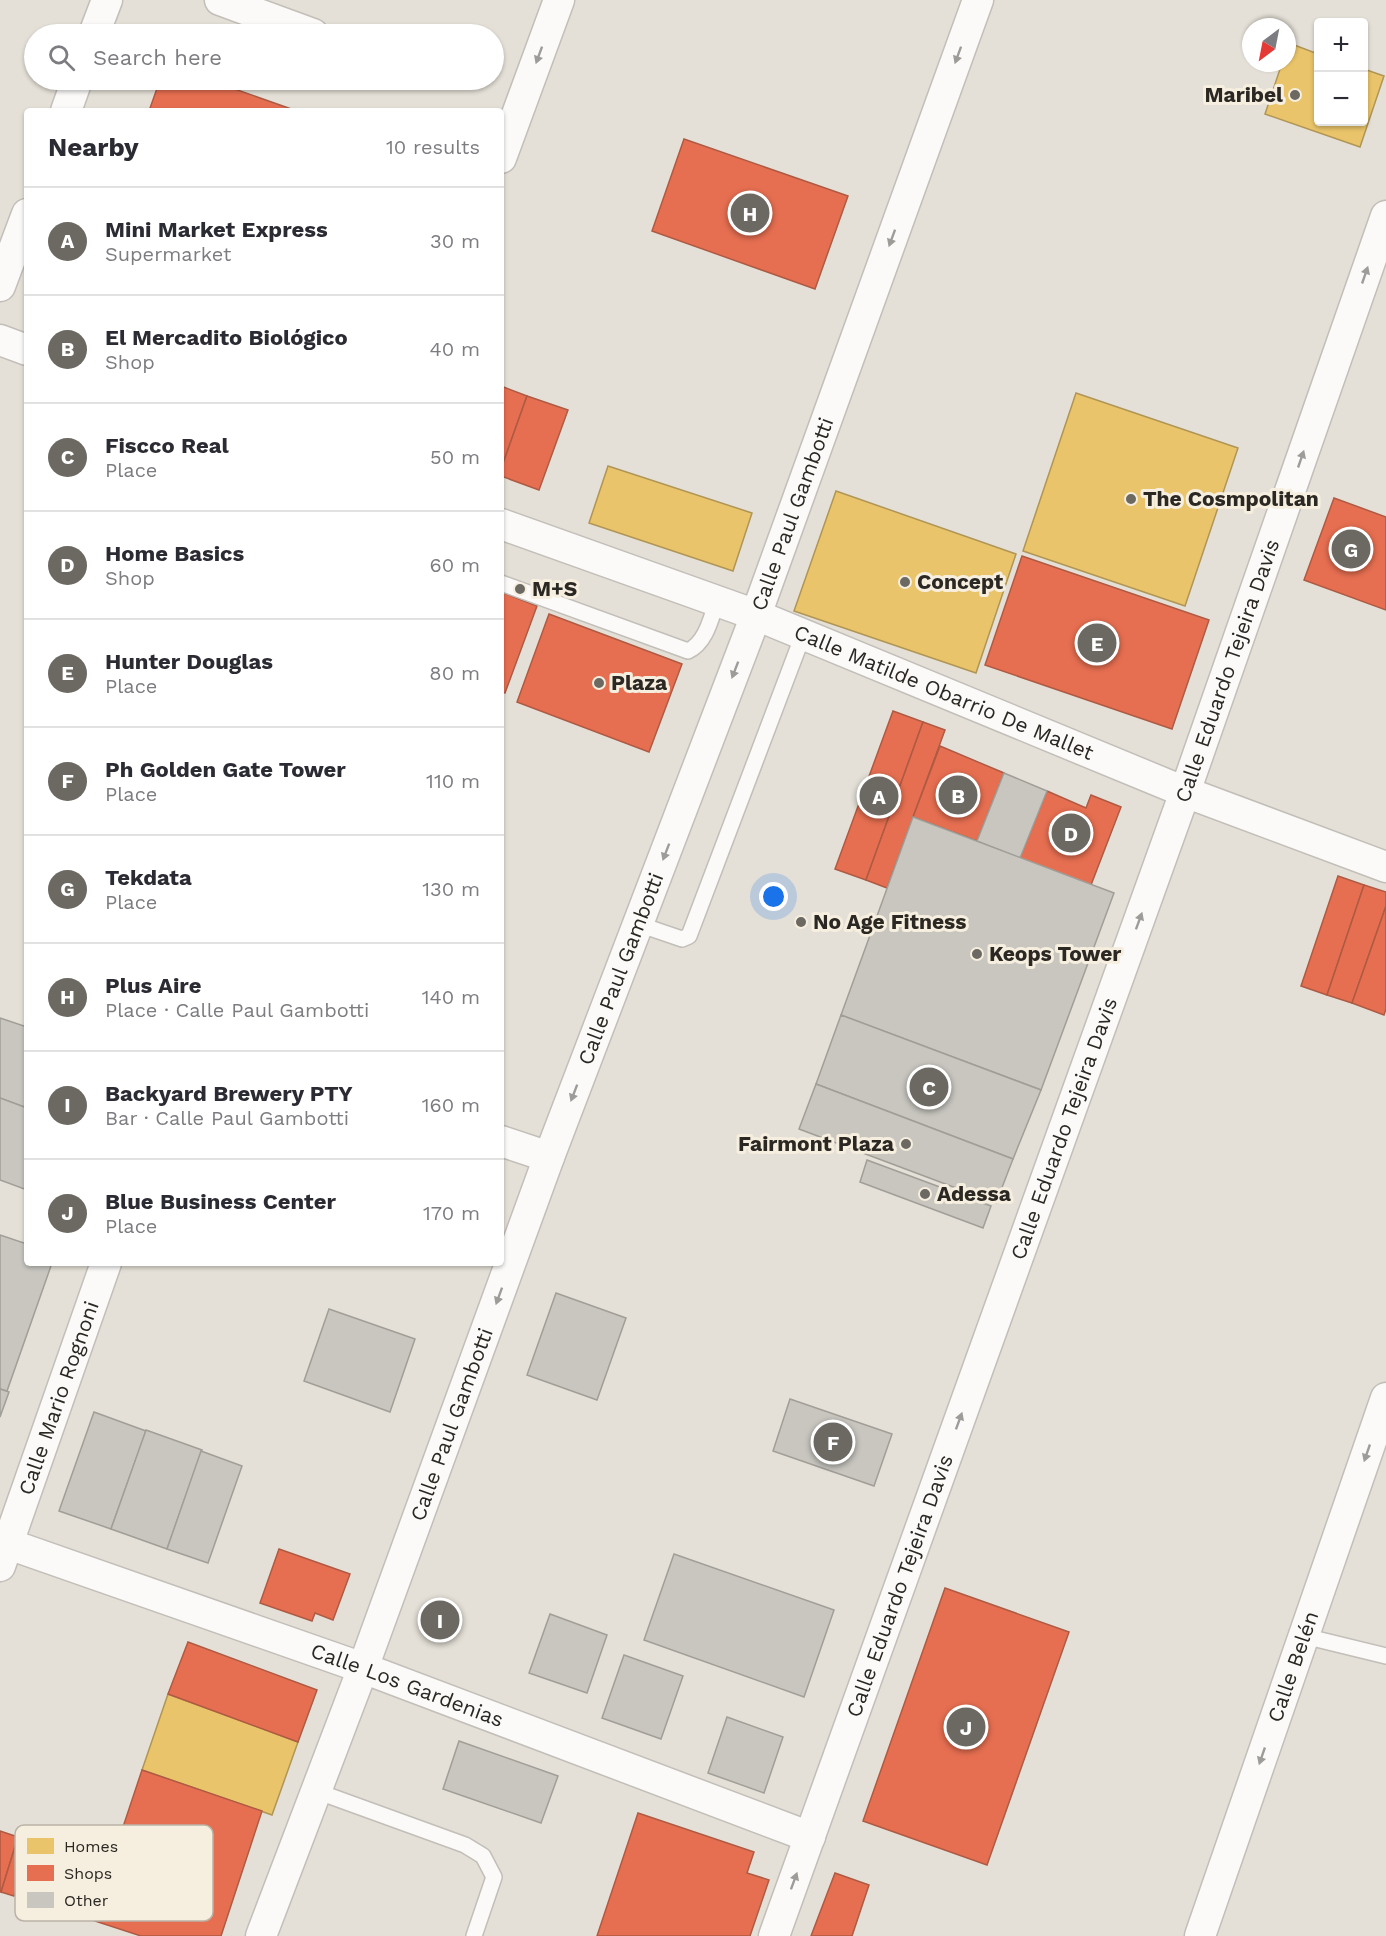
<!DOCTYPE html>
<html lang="en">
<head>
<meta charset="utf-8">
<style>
  :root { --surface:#fff; --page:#f2f2f3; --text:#2b2b33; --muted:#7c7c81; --line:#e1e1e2; --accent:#6c6862 }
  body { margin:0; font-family:"Work Sans",sans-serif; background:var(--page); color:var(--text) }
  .controls { position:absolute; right:18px; top:18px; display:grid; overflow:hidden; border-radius:6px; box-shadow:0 2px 4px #0004 }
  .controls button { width:54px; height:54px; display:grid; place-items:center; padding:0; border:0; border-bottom:2px solid var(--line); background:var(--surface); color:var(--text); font:30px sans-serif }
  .compass { position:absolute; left:1242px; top:18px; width:54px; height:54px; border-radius:50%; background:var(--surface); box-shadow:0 2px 4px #0004; rotate:212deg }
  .you { position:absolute; left:774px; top:897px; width:21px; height:21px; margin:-15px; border:4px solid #fff; border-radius:50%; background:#1a73e8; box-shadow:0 0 0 9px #1a73e833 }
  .badge { display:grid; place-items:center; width:39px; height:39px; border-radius:50%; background:var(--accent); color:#fff; font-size:20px; font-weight:700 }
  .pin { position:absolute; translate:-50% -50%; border:3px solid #fff; box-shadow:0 2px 6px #0006 }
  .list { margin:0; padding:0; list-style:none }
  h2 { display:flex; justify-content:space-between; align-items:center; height:78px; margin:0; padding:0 24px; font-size:26px }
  h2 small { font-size:20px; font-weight:400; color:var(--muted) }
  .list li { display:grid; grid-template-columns:39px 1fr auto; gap:18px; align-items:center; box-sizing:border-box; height:108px; padding:0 24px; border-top:2px solid var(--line) }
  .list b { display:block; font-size:22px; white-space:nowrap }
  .list p { margin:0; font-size:20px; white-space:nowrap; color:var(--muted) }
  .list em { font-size:20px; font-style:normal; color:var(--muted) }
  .icon { flex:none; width:33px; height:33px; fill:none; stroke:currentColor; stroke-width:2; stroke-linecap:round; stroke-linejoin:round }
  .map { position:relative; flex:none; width:1386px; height:1936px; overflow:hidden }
  .search { position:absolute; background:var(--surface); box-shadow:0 2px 4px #0004; left:24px; top:24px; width:480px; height:66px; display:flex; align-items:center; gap:15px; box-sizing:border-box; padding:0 21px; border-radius:33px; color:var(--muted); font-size:22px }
  .panel { position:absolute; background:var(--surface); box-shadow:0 2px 4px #0004; left:24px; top:108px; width:480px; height:1158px; border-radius:6px }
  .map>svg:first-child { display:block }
  .homes { fill:#e9c46a; stroke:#b09555; stroke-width:1.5 }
  .shops { fill:#e76f51; stroke:#af5a43; stroke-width:1.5 }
  .building { fill:#c8c6bf; stroke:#a19e98; stroke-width:1.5 }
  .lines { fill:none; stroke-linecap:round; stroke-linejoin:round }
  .lane-casing { stroke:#c2beb8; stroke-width:18 }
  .street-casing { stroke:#c2beb8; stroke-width:33 }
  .lane { stroke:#fbfaf9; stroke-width:15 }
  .street { stroke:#fbfaf9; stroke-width:30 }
  .oneway { fill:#9d9c99 }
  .poi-dot { fill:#6c6862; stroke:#f6eedf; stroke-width:2 }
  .labels { text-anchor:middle; stroke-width:6; stroke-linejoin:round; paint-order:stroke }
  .poi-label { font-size:21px; font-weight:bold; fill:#2b2823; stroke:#f6eedf; text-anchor:start }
  .street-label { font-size:21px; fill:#2b2823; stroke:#f6eedf }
  .key { fill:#f6eedf; stroke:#b9b3a7; stroke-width:1.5 }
  .key-label { font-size:16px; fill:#2b2823 }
</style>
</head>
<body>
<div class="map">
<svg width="1386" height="1936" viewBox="0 0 1386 1936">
  <rect width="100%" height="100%" fill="#e4e0d7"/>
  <g class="homes">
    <polygon points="1289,43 1318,54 1318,122 1364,122 1364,69 1384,76 1360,147 1265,114 1282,63 1287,63"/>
    <polygon points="1076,393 1238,448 1185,606 1023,551"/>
    <polygon points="608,466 752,513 733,571 589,523"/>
    <polygon points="836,491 1016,554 976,673 794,611"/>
    <polygon points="168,1694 298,1742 272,1815 142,1770"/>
  </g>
  <g class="shops">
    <polygon points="160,80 209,80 297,111 149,111"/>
    <polygon points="684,139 848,196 815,289 652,231"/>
    <polygon points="501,386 527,396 501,469"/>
    <polygon points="527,396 568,410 539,490 501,476 501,469"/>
    <polygon points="1334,498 1386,517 1386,610 1304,580"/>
    <polygon points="1022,556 1209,620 1172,729 985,665"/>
    <polygon points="501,592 537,606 505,693 501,691"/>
    <polygon points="549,614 682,664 649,752 517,702"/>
    <polygon points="893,711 923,722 866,880 835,869"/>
    <polygon points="923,722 945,730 887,888 866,880"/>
    <polygon points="940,746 1004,773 977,841 913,817"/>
    <polygon points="1047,791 1086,808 1091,795 1121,807 1091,885 1020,858"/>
    <polygon points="1338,876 1364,885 1327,995 1301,986"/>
    <polygon points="1364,885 1386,892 1386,906 1352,1003 1327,995"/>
    <polygon points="1386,906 1386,1009 1384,1015 1352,1003"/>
    <polygon points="279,1549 350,1574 333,1620 315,1613 312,1621 260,1603"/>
    <polygon points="945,1588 1069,1632 987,1865 863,1821"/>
    <polygon points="188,1642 317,1690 298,1742 168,1694"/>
    <polygon points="142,1770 262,1811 221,1936 141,1936 92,1920"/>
    <polygon points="638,1813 754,1852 747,1873 769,1880 750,1936 597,1936"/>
    <polygon points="0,1831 18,1837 1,1892 0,1891"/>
    <polygon points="18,1837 32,1842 14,1896 1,1892"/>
    <polygon points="835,1873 869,1885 852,1936 811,1936"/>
  </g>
  <g class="building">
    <polygon points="1004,773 1047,791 1020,858 977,841"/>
    <polygon points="913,817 1114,893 1041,1090 841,1015"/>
    <polygon points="841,1015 1041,1090 1013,1159 816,1084"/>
    <polygon points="0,1018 27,1027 27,1108 0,1098"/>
    <polygon points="816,1084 1013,1159 996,1203 799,1129"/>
    <polygon points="0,1098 27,1108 27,1190 0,1180"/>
    <polygon points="867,1160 991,1206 983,1228 860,1182"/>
    <polygon points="0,1235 27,1244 27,1263 52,1263 7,1391 0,1389"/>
    <polygon points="556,1293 626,1318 597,1400 527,1375"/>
    <polygon points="329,1309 415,1339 390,1412 304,1381"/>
    <polygon points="0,1389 9,1392 0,1417"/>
    <polygon points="790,1399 892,1434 874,1486 773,1451"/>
    <polygon points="94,1412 146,1431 111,1529 59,1511"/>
    <polygon points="146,1430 202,1450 167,1549 111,1529"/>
    <polygon points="201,1451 242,1466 208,1563 167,1549"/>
    <polygon points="674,1554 834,1610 804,1697 644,1640"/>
    <polygon points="550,1614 607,1635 587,1693 529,1673"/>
    <polygon points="624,1655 683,1676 661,1739 602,1718"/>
    <polygon points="727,1717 783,1737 764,1793 708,1773"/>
    <polygon points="459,1741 558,1776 541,1823 443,1789"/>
  </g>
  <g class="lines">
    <defs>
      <g id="lane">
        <path d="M501,583L688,651C706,643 711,618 717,601"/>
        <polyline points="638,924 682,939 689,936 803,635"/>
        <polyline points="1304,1636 1386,1656"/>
        <polyline points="316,1791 465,1845 483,1856 494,1877 474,1936"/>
      </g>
      <g id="street">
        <polyline points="220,0 313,34"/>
        <polyline points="94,34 107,0"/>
        <polyline points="66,111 77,80"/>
        <polyline points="501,158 559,0"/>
        <polyline points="0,286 27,214"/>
        <polyline points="0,340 27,350"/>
        <path id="s1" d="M501,524L756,615L1185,792L1386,867"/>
        <polyline points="501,1141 549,1157"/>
        <path id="s2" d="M0,1541L363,1668L810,1837"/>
        <path id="s3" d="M0,1566L106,1263"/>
        <path id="s4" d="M261,1936L363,1668L549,1157L756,615L978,0"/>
        <path id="s5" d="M774,1936L1185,792L1386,216"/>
        <path id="s6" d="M1200,1936L1386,1398"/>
      </g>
    </defs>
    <use href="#lane" class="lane-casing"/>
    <use href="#street" class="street-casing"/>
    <use href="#lane" class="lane"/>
    <use href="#street" class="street"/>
  </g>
  <defs><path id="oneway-solid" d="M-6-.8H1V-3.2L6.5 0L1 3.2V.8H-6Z" transform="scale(1.5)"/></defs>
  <g class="oneway">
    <use href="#oneway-solid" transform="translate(539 55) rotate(110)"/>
    <use href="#oneway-solid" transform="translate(958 55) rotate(110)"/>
    <use href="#oneway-solid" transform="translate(892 238) rotate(110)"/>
    <use href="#oneway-solid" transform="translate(1365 275) rotate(-71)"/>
    <use href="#oneway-solid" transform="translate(1301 459) rotate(-71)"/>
    <use href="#oneway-solid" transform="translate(735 670) rotate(111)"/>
    <use href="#oneway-solid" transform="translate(666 852) rotate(111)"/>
    <use href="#oneway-solid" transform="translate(1139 921) rotate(-70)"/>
    <use href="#oneway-solid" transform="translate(574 1093) rotate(111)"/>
    <use href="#oneway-solid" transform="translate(499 1296) rotate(110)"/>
    <use href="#oneway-solid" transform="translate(959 1421) rotate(-70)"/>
    <use href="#oneway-solid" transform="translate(1367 1453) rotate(109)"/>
    <use href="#oneway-solid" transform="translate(1262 1756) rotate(109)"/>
    <use href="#oneway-solid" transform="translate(794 1881) rotate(-70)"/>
  </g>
  <g class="poi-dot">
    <circle cx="1295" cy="95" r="6"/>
    <circle cx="1131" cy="499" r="6"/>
    <circle cx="905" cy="582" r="6"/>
    <circle cx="520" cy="589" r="6"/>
    <circle cx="599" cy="683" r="6"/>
    <circle cx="801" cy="922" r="6"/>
    <circle cx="977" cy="954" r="6"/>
    <circle cx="906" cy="1144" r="6"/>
    <circle cx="925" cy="1194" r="6"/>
  </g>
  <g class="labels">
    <g class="poi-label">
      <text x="1283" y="102" text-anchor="end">Maribel</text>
      <text x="1143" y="506">The Cosmpolitan</text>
      <text x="917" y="589">Concept</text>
      <text x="532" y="596">M+S</text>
      <text x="611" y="690">Plaza</text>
      <text x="813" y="929">No Age Fitness</text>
      <text x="989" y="961">Keops Tower</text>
      <text x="894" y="1151" text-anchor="end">Fairmont Plaza</text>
      <text x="937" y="1201">Adessa</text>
    </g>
    <g class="street-label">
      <text dy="7" stroke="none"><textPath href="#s4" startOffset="1518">Calle Paul Gambotti</textPath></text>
      <text dy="7" stroke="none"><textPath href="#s5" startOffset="1344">Calle Eduardo Tejeira Davis</textPath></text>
      <text dy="7" stroke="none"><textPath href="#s1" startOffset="474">Calle Matilde Obarrio De Mallet</textPath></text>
      <text dy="7" stroke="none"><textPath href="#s4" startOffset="1032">Calle Paul Gambotti</textPath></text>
      <text dy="7" stroke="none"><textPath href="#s5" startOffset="858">Calle Eduardo Tejeira Davis</textPath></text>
      <text dy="7" stroke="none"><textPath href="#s3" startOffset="178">Calle Mario Rognoni</textPath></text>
      <text dy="7" stroke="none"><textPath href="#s4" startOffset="546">Calle Paul Gambotti</textPath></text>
      <text dy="7" stroke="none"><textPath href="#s5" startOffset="372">Calle Eduardo Tejeira Davis</textPath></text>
      <text dy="7" stroke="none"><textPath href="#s6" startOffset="285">Calle Belén</textPath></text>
      <text dy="7" stroke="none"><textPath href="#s2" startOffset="432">Calle Los Gardenias</textPath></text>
    </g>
  </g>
  <rect x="15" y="1825" width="198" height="96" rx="9" class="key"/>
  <rect x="27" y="1838" width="27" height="16" fill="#e9c46a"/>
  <rect x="27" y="1865" width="27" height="16" fill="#e76f51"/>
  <rect x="27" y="1892" width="27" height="16" fill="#c8c6bf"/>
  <g class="key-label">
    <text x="64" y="1852">Homes</text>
    <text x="64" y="1879">Shops</text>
    <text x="64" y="1906">Other</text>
  </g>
</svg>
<div class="controls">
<button>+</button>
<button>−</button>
</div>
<svg class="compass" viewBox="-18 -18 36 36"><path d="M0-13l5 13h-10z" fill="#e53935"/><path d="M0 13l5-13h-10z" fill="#7c7c81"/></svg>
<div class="you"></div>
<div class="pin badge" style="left:879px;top:796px">A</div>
<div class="pin badge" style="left:958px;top:795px">B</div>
<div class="pin badge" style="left:929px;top:1087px">C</div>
<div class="pin badge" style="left:1071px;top:833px">D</div>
<div class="pin badge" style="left:1097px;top:643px">E</div>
<div class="pin badge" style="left:833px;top:1442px">F</div>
<div class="pin badge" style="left:1351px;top:549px">G</div>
<div class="pin badge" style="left:750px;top:213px">H</div>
<div class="pin badge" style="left:440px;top:1620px">I</div>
<div class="pin badge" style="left:966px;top:1727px">J</div>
<div class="search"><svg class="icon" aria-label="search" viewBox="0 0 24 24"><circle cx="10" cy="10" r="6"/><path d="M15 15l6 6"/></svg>Search here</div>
<section class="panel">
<h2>Nearby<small>10 results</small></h2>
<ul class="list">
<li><span class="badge">A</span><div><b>Mini Market Express</b><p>Supermarket</p></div><em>30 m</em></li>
<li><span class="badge">B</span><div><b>El Mercadito Biológico</b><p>Shop</p></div><em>40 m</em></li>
<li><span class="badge">C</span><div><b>Fiscco Real</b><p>Place</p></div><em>50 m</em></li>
<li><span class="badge">D</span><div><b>Home Basics</b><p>Shop</p></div><em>60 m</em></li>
<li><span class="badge">E</span><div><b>Hunter Douglas</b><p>Place</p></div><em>80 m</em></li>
<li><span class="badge">F</span><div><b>Ph Golden Gate Tower</b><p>Place</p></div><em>110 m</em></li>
<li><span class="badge">G</span><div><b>Tekdata</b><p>Place</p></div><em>130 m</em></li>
<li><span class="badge">H</span><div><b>Plus Aire</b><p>Place · Calle Paul Gambotti</p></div><em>140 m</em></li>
<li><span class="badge">I</span><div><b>Backyard Brewery PTY</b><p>Bar · Calle Paul Gambotti</p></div><em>160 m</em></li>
<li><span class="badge">J</span><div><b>Blue Business Center</b><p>Place</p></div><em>170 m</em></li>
</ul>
</section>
</div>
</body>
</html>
